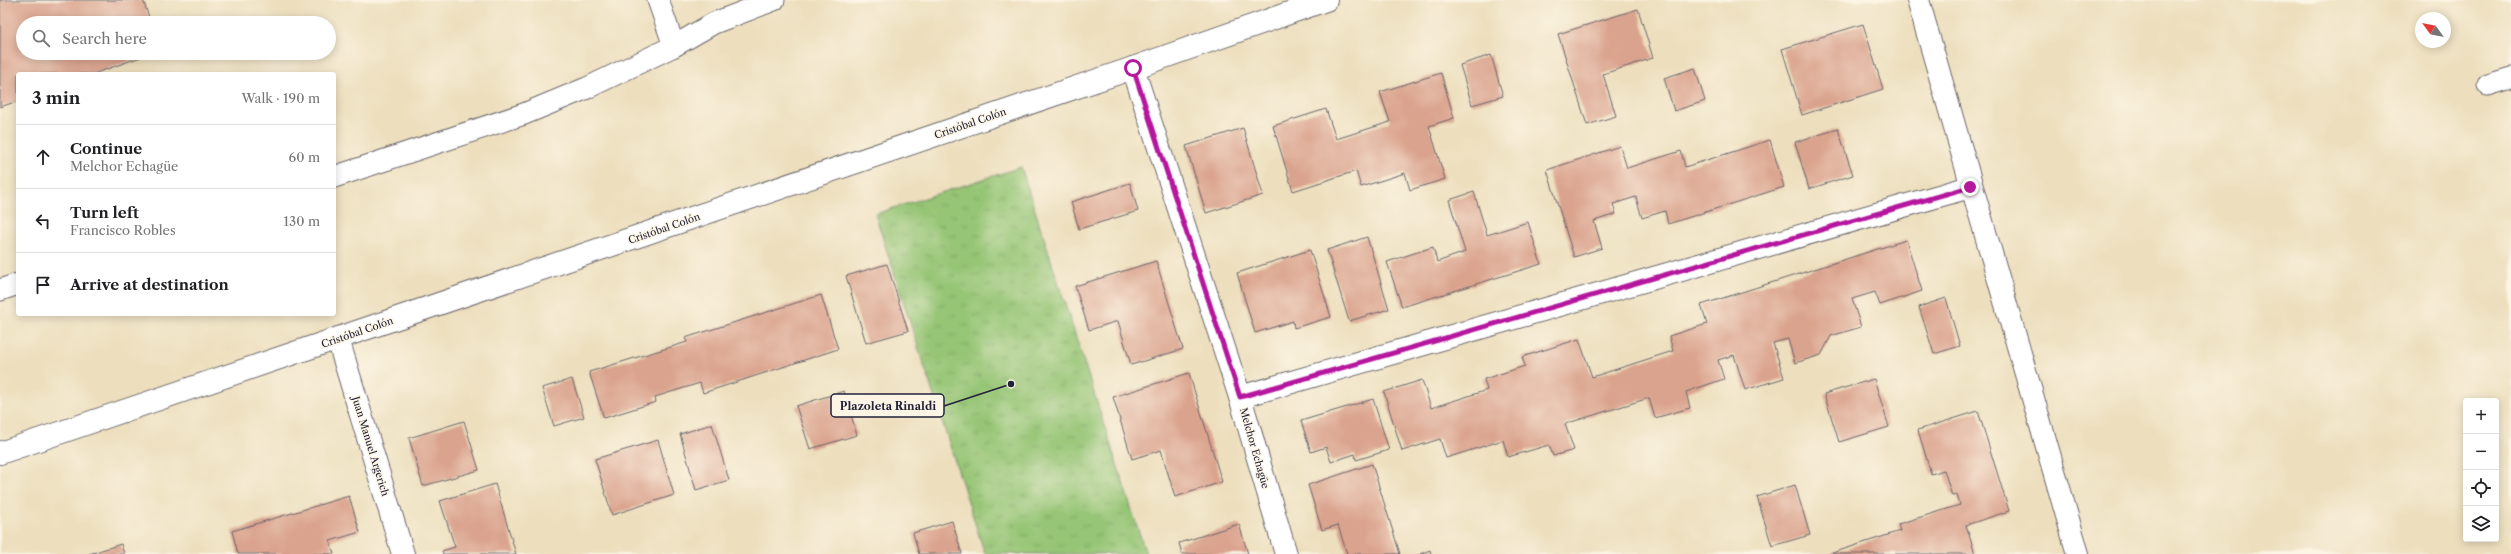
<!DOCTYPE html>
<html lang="en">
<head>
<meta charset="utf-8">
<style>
  :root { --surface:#fff; --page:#f6f6f6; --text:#202124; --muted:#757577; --line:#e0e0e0 }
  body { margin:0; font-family:"Libre Caslon Text",serif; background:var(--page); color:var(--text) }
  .controls { position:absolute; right:12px; bottom:12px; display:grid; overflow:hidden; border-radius:4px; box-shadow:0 2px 10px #0003 }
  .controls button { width:36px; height:36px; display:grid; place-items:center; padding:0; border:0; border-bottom:1px solid var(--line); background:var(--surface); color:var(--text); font:20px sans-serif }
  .compass { position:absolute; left:2415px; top:12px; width:36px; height:36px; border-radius:50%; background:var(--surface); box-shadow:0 2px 10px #0003; rotate:303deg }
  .stop { position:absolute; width:12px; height:12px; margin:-9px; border:3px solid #b5179e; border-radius:50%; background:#fff }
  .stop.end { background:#b5179e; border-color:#fff; box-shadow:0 1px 4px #0008 }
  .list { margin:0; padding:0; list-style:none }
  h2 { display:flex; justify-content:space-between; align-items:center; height:52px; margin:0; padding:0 16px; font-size:17px }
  h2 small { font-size:13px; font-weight:400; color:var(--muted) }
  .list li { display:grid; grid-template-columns:26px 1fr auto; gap:12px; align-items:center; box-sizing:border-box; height:64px; padding:0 16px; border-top:1px solid var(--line) }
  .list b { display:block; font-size:15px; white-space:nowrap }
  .list p { margin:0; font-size:13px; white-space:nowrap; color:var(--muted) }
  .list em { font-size:13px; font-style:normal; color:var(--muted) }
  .icon { flex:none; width:22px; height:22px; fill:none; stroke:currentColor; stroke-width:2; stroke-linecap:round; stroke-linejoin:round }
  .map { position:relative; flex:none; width:2511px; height:554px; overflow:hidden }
  .search { position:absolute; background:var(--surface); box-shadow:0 2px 10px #0003; left:16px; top:16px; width:320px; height:44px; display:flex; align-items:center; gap:10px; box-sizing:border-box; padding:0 14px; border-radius:22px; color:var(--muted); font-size:15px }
  .panel { position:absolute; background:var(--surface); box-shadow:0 2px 10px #0003; left:16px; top:72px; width:320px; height:244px; border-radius:4px }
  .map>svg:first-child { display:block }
  .park { fill:url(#park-tufts); stroke:#5c7458 }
  .building { fill:#daa38d }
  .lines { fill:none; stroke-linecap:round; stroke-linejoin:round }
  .service-casing { stroke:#696469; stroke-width:23 }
  .minor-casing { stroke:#696469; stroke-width:24 }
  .tertiary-casing { stroke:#696469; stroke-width:24 }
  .secondary-casing { stroke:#696469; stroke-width:24 }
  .service { stroke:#fff; stroke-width:21 }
  .minor { stroke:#fff; stroke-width:22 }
  .tertiary { stroke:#fff; stroke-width:22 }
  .secondary { stroke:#fff; stroke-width:22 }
  .route { stroke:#b5179e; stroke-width:5 }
  .labels { text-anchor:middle; stroke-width:3; stroke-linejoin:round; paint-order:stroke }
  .street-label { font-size:10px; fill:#22223b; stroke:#fcf5e5 }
  .leader { fill:none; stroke:#22223b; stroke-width:1.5 }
  .callout-dot { fill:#22223b; stroke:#fcf5e5; stroke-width:1.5 }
  .callout { fill:#fcf5e5; stroke:#22223b; stroke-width:1.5 }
  .callout-label { font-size:11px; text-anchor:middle; font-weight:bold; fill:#22223b }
</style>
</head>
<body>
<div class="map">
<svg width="2511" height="554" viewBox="0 0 2511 554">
  <defs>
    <pattern id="park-tufts" width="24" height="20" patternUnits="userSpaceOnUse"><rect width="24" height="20" fill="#95c575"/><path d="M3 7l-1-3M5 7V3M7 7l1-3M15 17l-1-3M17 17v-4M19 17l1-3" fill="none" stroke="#80a966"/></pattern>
  </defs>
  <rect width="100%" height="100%" fill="#fcf5e5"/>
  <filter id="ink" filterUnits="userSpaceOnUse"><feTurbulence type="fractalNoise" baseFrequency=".025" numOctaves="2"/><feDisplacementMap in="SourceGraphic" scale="8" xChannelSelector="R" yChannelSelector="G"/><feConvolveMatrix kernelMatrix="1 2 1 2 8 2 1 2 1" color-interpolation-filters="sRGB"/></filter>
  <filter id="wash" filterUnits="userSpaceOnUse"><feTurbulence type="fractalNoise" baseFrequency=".012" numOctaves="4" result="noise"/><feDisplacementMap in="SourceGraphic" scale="16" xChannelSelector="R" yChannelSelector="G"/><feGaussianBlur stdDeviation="0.9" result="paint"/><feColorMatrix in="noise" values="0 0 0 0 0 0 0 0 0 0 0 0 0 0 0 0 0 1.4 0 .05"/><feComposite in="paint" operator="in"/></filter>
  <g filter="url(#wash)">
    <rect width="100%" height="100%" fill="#eddfbe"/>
    <polygon class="park" points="1021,167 1146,554 985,554 875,214"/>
    <g id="blocks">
      <g class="building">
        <polygon points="0,0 143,0 151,23 23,23 23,53 152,53 93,74 18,74 18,101 0,107"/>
        <polygon points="1638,9 1653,58 1603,74 1616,116 1587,125 1558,34"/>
        <polygon points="1863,24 1883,89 1802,115 1782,49"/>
        <polygon points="1491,55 1503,96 1472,105 1460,65"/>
        <polygon points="1695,68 1705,101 1674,111 1664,78"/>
        <polygon points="1441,73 1454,118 1429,126 1445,179 1410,190 1405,173 1361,187 1356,171 1293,191 1273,126 1326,109 1336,139 1390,122 1380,92"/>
        <polygon points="1243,128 1263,195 1206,213 1186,146"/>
        <polygon points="1838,129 1853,175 1809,189 1795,142"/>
        <polygon points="1770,140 1784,187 1668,224 1665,211 1642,218 1636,197 1613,204 1616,214 1594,221 1602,248 1574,257 1547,170 1620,146 1627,168 1681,151 1685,167"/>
        <polygon points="1130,183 1138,211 1079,229 1071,202"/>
        <polygon points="1474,192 1487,235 1528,222 1541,264 1402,307 1387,262 1433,247 1437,262 1465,252 1449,200"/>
        <polygon points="1367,237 1389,309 1349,321 1327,250"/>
        <polygon points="1906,240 1922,291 1880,305 1875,292 1852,299 1861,327 1831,336 1821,355 1795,363 1788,339 1773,343 1784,378 1745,390 1734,355 1718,360 1724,379 1686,392 1690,408 1655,418 1649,398 1565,424 1574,450 1553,456 1549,445 1508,457 1503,440 1446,458 1440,439 1402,451 1384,392 1422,380 1431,408 1487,390 1484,379 1525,366 1522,357 1579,339 1592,377 1673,351 1669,336 1707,324 1701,305"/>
        <polygon points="1310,250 1331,317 1294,328 1293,321 1255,333 1237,273"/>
        <polygon points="1156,261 1183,349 1131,365 1118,321 1089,330 1075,286"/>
        <polygon points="887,264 908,331 866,343 846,276"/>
        <polygon points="821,295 838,349 703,393 700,383 655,397 656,402 604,418 589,372 687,342 685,338"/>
        <polygon points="1946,298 1960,346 1934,354 1919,307"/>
        <polygon points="1189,373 1222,482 1175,497 1161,450 1132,459 1113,397"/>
        <polygon points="572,379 584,417 554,426 542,388"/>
        <polygon points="1874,379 1889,427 1839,442 1824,394"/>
        <polygon points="844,391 857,435 810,449 796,406"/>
        <polygon points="1373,399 1389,450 1356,460 1355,454 1331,462 1326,447 1311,452 1301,421"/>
        <polygon points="1978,411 2009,511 1966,525 1975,554 1829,554 1900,531 1898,524 1960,505 1957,495 1952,496 1944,470 1931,474 1918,430"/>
        <polygon points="464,421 479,470 423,486 409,438"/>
        <polygon points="712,424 729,480 696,490 680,434"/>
        <polygon points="658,440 674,495 612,515 595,459"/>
        <polygon points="1372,464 1400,554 1347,554 1338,525 1322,530 1308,485"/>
        <polygon points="495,484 516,554 443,554 442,551 455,547 440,501"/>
        <polygon points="1795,485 1810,535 1772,546 1757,497"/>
        <polygon points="349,496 360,532 330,541 334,554 238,554 232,531"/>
        <polygon points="952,521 962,554 919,554 913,533"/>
        <polygon points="1239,524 1248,554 1182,554 1179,543"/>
        <polygon points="121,544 124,554 89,554"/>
        <polygon points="1430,550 1431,554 1420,554"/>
      </g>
    </g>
  </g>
  <g filter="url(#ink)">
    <use href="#blocks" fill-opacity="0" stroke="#696469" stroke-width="1"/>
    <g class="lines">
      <defs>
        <g id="service">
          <polyline points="674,46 714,23 774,0"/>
          <polyline points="2488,85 2511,78"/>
          <polyline points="334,177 524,114 587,88 674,46 658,0"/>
          <polyline points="0,290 18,284"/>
        </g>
        <g id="minor">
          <polyline points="1133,68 1240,397 1286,554"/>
          <polyline points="338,339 403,554"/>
          <polyline points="1240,397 1970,187"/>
        </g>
        <polyline id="tertiary" points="0,453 1133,68 1326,0"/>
        <polyline id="secondary" points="1918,0 2078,554"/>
      </defs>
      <use href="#service" class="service-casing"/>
      <use href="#minor" class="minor-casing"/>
      <use href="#tertiary" class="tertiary-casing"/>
      <use href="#secondary" class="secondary-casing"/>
      <use href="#service" class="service"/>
      <use href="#minor" class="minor"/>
      <use href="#tertiary" class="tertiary"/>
      <use href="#secondary" class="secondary"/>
    </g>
  </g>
  <g class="lines" filter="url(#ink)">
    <polyline class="route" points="1133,68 1240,397 1970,187"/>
  </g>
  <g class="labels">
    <g class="street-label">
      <text transform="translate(970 123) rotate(-19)" y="4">Cristóbal Colón</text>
      <text transform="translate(664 228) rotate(-19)" y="4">Cristóbal Colón</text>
      <text transform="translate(357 332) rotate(-19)" y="4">Cristóbal Colón</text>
      <text transform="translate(371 446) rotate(73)" y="4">Juan Manuel Argerich</text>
      <text transform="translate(1255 448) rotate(74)" y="4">Melchor Echagüe</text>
    </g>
  </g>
  <path class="leader" d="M1011 384L944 406"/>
  <circle class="callout-dot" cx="1011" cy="384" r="4"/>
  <rect class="callout" x="831" y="394" width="113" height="23" rx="4"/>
  <g class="callout-label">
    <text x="888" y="410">Plazoleta Rinaldi</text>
  </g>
</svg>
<div class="controls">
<button>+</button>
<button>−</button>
<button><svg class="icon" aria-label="locate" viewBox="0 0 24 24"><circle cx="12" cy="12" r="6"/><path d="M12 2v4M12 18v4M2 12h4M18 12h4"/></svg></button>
<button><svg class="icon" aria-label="layers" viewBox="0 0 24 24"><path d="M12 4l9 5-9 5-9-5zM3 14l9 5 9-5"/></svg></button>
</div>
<svg class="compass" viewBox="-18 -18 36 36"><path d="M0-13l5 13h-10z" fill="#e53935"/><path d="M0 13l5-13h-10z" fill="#757577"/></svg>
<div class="stop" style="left:1133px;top:68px"></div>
<div class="stop end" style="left:1970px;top:187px"></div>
<div class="search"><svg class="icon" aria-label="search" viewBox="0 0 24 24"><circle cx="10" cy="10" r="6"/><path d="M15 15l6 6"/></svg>Search here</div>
<section class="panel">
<h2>3 min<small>Walk · 190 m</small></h2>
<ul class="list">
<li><svg class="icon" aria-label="ahead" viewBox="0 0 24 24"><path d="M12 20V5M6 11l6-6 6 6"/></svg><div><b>Continue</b><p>Melchor Echagüe</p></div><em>60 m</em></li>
<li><svg class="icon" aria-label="left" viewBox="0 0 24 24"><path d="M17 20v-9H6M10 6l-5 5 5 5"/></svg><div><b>Turn left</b><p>Francisco Robles</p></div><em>130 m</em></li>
<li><svg class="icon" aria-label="arrive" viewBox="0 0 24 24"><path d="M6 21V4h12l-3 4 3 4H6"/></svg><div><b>Arrive at destination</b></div></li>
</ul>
</section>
</div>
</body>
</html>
